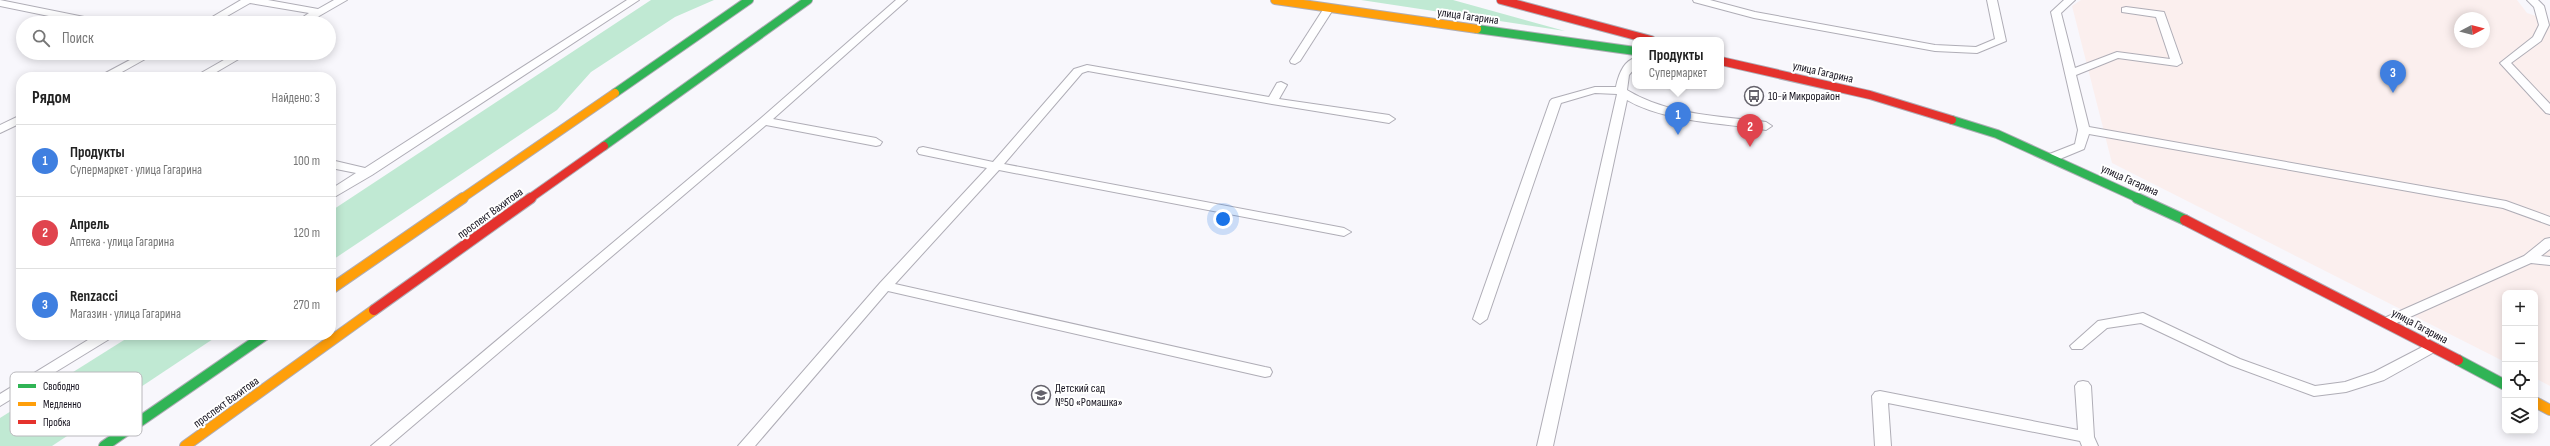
<!DOCTYPE html>
<html lang="ru">
<head>
<meta charset="utf-8">
<style>
  :root { --surface:#fff; --page:#f2f2f2; --text:#222; --muted:#767676; --line:#e0e0e0; --accent:#65636c }
  body { margin:0; font-family:"Sofia Sans Condensed",sans-serif; background:var(--page); color:var(--text) }
  .controls { position:absolute; right:12px; bottom:12px; display:grid; overflow:hidden; border-radius:8px; box-shadow:0 2px 10px #0003 }
  .controls button { width:36px; height:36px; display:grid; place-items:center; padding:0; border:0; border-bottom:1px solid var(--line); background:var(--surface); color:var(--text); font:20px sans-serif }
  .compass { position:absolute; left:2454px; top:12px; width:36px; height:36px; border-radius:50%; background:var(--surface); box-shadow:0 2px 10px #0003; rotate:83deg }
  .you { position:absolute; left:1223px; top:219px; width:14px; height:14px; margin:-10px; border:3px solid #fff; border-radius:50%; background:#1a73e8; box-shadow:0 0 0 6px #1a73e833 }
  .badge { display:grid; place-items:center; width:26px; height:26px; border-radius:50%; background:var(--accent); color:#fff; font-size:13px; font-weight:700 }
  .pin { position:absolute; translate:-50% -33px; filter:drop-shadow(0 1px 2px #0008) }
  .pin::after { content:''; position:absolute; top:21px; width:14px; height:12px; background:inherit; clip-path:polygon(0 0,100% 0,50% 100%) }
  .popup { position:absolute; left:1632px; top:37px; width:92px; height:52px; box-sizing:border-box; display:grid; place-content:center; border-radius:8px; background:var(--surface); filter:drop-shadow(0 1px 3px #0005); font-size:13px; white-space:nowrap; color:var(--muted) }
  .popup b { font-size:15px; color:var(--text) }
  .popup::after { content:''; position:absolute; left:50%; top:100%; margin-left:-8px; border:8px solid transparent; border-top-color:var(--surface) }
  .list { margin:0; padding:0; list-style:none }
  h2 { display:flex; justify-content:space-between; align-items:center; height:52px; margin:0; padding:0 16px; font-size:17px }
  h2 small { font-size:13px; font-weight:400; color:var(--muted) }
  .list li { display:grid; grid-template-columns:26px 1fr auto; gap:12px; align-items:center; box-sizing:border-box; height:72px; padding:0 16px; border-top:1px solid var(--line) }
  .list b { display:block; font-size:15px; white-space:nowrap }
  .list p { margin:0; font-size:13px; white-space:nowrap; color:var(--muted) }
  .list em { font-size:13px; font-style:normal; color:var(--muted) }
  .icon { flex:none; width:22px; height:22px; fill:none; stroke:currentColor; stroke-width:2; stroke-linecap:round; stroke-linejoin:round }
  .map { position:relative; flex:none; width:2550px; height:446px; overflow:hidden }
  .search { position:absolute; background:var(--surface); box-shadow:0 2px 10px #0003; left:16px; top:16px; width:320px; height:44px; display:flex; align-items:center; gap:10px; box-sizing:border-box; padding:0 14px; border-radius:22px; color:var(--muted); font-size:15px }
  .panel { position:absolute; background:var(--surface); box-shadow:0 2px 10px #0003; left:16px; top:72px; width:320px; height:268px; border-radius:16px }
  .map>svg:first-child { display:block }
  .commercial { fill:#fbefee; fill-rule:evenodd }
  .green { fill:#c0e9d3 }
  .lines { fill:none; stroke-linecap:round; stroke-linejoin:round }
  .lane-casing { stroke:#afadb6; stroke-width:2 }
  .fast-far1-casing { stroke:#afadb6; stroke-width:10 }
  .fast-casing { stroke:#afadb6; stroke-width:12 }
  .slow-far1-casing { stroke:#afadb6; stroke-width:10 }
  .slow-casing { stroke:#afadb6; stroke-width:12 }
  .jam-far1-casing { stroke:#afadb6; stroke-width:10 }
  .jam-casing { stroke:#afadb6; stroke-width:12 }
  .lane { fill:#fefeff; fill-rule:evenodd }
  .fast-far1 { stroke:#30b455; stroke-width:8 }
  .fast { stroke:#30b455; stroke-width:10 }
  .slow-far1 { stroke:#ff9f0a; stroke-width:8 }
  .slow { stroke:#ff9f0a; stroke-width:10 }
  .jam-far1 { stroke:#e5322d; stroke-width:8 }
  .jam { stroke:#e5322d; stroke-width:10 }
  .labels { text-anchor:middle; stroke-width:4; stroke-linejoin:round; paint-order:stroke }
  .street-label { font-size:12px; fill:#16131f; stroke:#fff }
  .poi-label { font-size:12px; fill:#16131f; stroke:#fff; text-anchor:start }
  .key { fill:#fff; stroke:#b9b8bc; stroke-width:1 }
  .key-label { font-size:11px; fill:#16131f }
</style>
</head>
<body>
<div class="map">
<svg width="2550" height="446" viewBox="0 0 2550 446">
  <rect width="100%" height="100%" fill="#f8f7fc"/>
  <path class="commercial" d="M2081,0H2517L2527,13L2550,21V386L2535,378V293H2505V362L2112,163L2072,6ZM2460,18H2484V42H2460Z"/>
  <g class="green">
    <polygon points="651,0 714,0 675,17 591,72 557,110 331,261 331,211"/>
    <polygon points="1361,0 1453,0 1565,31"/>
    <polygon points="132,335 219,335 52,446 0,446 0,418"/>
  </g>
  <g class="lines">
    <defs>
      <g id="lane">
        <polygon points="0,0 99,20 104,23 83,23 0,6"/>
        <polygon points="241,0 268,0 318,9 334,0 347,0 307,23 294,23 309,13 250,3 215,23 202,23"/>
        <polygon points="627,0 639,0 372,175 331,199 331,189 356,173 331,168 331,160 365,168"/>
        <polygon points="896,0 907,0 773,119 876,138 882,142 880,145 876,146 766,125 389,446 371,446 760,119"/>
        <polygon points="1693,0 1710,0 1755,12 1935,45 1976,47 1995,39 1987,0 1997,0 2006,41 1977,53 1935,51 1754,18 1694,2"/>
        <polygon points="2064,0 2075,0 2061,13 2075,68 2117,52 2170,59 2156,17 2122,12 2122,8 2126,7 2164,12 2182,63 2177,66 2118,58 2076,75 2089,127 2506,201 2550,217 2550,225 2503,208 2089,134 2084,149 2055,161 2047,161 2045,158 2047,155 2075,144 2078,130 2051,12"/>
        <polygon points="2527,0 2538,0 2544,6 2549,25 2541,41 2511,63 2550,104 2550,114 2546,113 2500,63 2533,37 2539,25 2534,7"/>
        <polygon points="1329,5 1334,8 1300,61 1295,64 1291,63 1290,61 1324,8"/>
        <polygon points="143,53 156,53 113,77 98,77"/>
        <polygon points="236,53 249,53 208,77 194,77"/>
        <path d="M1635,58V68L1629,75L1627,90C1668,115 1719,116 1766,122L1772,126L1766,130C1724,123 1664,122 1627,100L1553,446H1537L1617,94L1595,93L1561,103L1487,319L1480,324L1473,319L1550,101L1552,99L1595,87H1616C1618,77 1623,61 1635,58Z"/>
        <polygon points="1087,65 1269,97 1277,83 1281,82 1287,85 1279,99 1389,115 1395,119 1389,123 1272,104 1088,71 1082,73 1004,164 1344,228 1351,232 1344,236 999,170 895,284 1265,367 1270,368 1272,372 1270,376 1265,377 888,291 755,446 738,446 880,283 987,168 919,154 917,151 919,148 923,147 993,162 1074,69"/>
        <polygon points="21,115 21,123 0,133 0,125"/>
        <polygon points="2550,238 2550,249 2541,256 2550,257 2550,265 2531,263 2392,325 2382,325 2380,322 2382,319 2524,256 2545,239"/>
        <polygon points="2143,313 2240,359 2315,386 2345,382 2374,372 2428,344 2438,344 2440,347 2438,350 2384,380 2346,392 2314,396 2230,365 2141,323 2107,328 2082,349 2072,349 2070,346 2098,321"/>
        <polygon points="96,335 113,335 111,338 0,406 0,394"/>
        <polygon points="2083,381 2088,382 2091,386 2094,437 2098,446 2082,446 2080,441 1888,403 1891,446 1875,446 1872,396 1875,392 1880,391 2078,430 2075,386 2078,382"/>
      </g>
      <g id="fast-far1">
        <polyline points="1477,29 1635,51"/>
        <polyline points="615,93 749,0"/>
        <polyline points="1952,120 1997,134 2140,199"/>
        <polyline points="604,146 808,0"/>
      </g>
      <g id="fast">
        <polyline points="2137,198 2185,220"/>
        <polyline points="2458,360 2505,385"/>
        <polyline points="104,446 265,335"/>
      </g>
      <g id="slow-far1">
        <polyline points="1275,0 1477,29"/>
        <polyline points="461,199 615,93"/>
      </g>
      <g id="slow">
        <polyline points="331,289 463,198"/>
        <polyline points="2535,402 2550,410"/>
        <polyline points="185,446 374,310"/>
      </g>
      <g id="jam-far1">
        <polyline points="1501,0 1651,40"/>
        <polyline points="1721,61 1870,95 1952,120"/>
        <polyline points="529,199 604,146"/>
      </g>
      <g id="jam">
        <polyline points="2185,220 2458,360"/>
        <polyline points="374,310 531,198"/>
      </g>
    </defs>
    <use href="#lane" class="lane-casing"/>
    <use href="#fast-far1" class="fast-far1-casing"/>
    <use href="#fast" class="fast-casing"/>
    <use href="#slow-far1" class="slow-far1-casing"/>
    <use href="#slow" class="slow-casing"/>
    <use href="#jam-far1" class="jam-far1-casing"/>
    <use href="#jam" class="jam-casing"/>
    <use href="#lane" class="lane"/>
    <use href="#fast-far1" class="fast-far1"/>
    <use href="#fast" class="fast"/>
    <use href="#slow-far1" class="slow-far1"/>
    <use href="#slow" class="slow"/>
    <use href="#jam-far1" class="jam-far1"/>
    <use href="#jam" class="jam"/>
  </g>
  <defs>
    <symbol id="bus-ring" viewBox="-11 -11 22 22"><circle r="9.5" fill="#fff" stroke="#65636c" stroke-width="1.5"/><path d="M-5-6H5V4H4V6H2V4H-2V6H-4V4H-5ZM-3.5-4V0h7V-4ZM-3.5 1.2v1.5H-2V1.2ZM2 1.2v1.5H3.5V1.2Z" fill="#65636c"/></symbol>
    <symbol id="school-ring" viewBox="-11 -11 22 22"><circle r="9.5" fill="#fff" stroke="#65636c" stroke-width="1.5"/><path d="M0-5L7-2L0 1L-7-2ZM-4 1L0 2.5L4 1V4Q0 6-4 4Z" fill="#65636c"/></symbol>
  </defs>
  <g fill-rule="evenodd">
    <use href="#bus-ring" x="1743" y="85" width="22" height="22"/>
    <use href="#school-ring" x="1030" y="384" width="22" height="22"/>
  </g>
  <g class="labels">
    <g class="street-label">
      <text transform="translate(1468 16) rotate(8)" y="4">улица Гагарина</text>
      <text transform="translate(1823 72) rotate(13)" y="4">улица Гагарина</text>
      <text transform="translate(2130 180) rotate(24)" y="4">улица Гагарина</text>
      <text transform="translate(490 213) rotate(-36)" y="4">проспект Вахитова</text>
      <text transform="translate(2420 326) rotate(28)" y="4">улица Гагарина</text>
      <text transform="translate(226 402) rotate(-36)" y="4">проспект Вахитова</text>
    </g>
    <g class="poi-label">
      <text x="1768" y="100">10-й Микрорайон</text>
      <text x="1055" y="392">Детский сад<tspan x="1055" dy="14">№50 «Ромашка»</tspan></text>
    </g>
  </g>
  <rect x="10" y="372" width="132" height="64" rx="6" class="key"/>
  <rect x="18" y="384" width="18" height="4" fill="#30b455"/>
  <rect x="18" y="402" width="18" height="4" fill="#ff9f0a"/>
  <rect x="18" y="420" width="18" height="4" fill="#e5322d"/>
  <g class="key-label">
    <text x="43" y="390">Свободно</text>
    <text x="43" y="408">Медленно</text>
    <text x="43" y="426">Пробка</text>
  </g>
</svg>
<div class="controls">
<button>+</button>
<button>−</button>
<button><svg class="icon" aria-label="locate" viewBox="0 0 24 24"><circle cx="12" cy="12" r="6"/><path d="M12 2v4M12 18v4M2 12h4M18 12h4"/></svg></button>
<button><svg class="icon" aria-label="layers" viewBox="0 0 24 24"><path d="M12 4l9 5-9 5-9-5zM3 14l9 5 9-5"/></svg></button>
</div>
<svg class="compass" viewBox="-18 -18 36 36"><path d="M0-13l5 13h-10z" fill="#e53935"/><path d="M0 13l5-13h-10z" fill="#767676"/></svg>
<div class="you"></div>
<div class="pin badge" style="left:1678px;top:135px;background:#3f7fe0">1</div>
<div class="popup"><b>Продукты</b>Супермаркет</div>
<div class="pin badge" style="left:1750px;top:147px;background:#e0444e">2</div>
<div class="pin badge" style="left:2393px;top:93px;background:#3f7fe0">3</div>
<div class="search"><svg class="icon" aria-label="search" viewBox="0 0 24 24"><circle cx="10" cy="10" r="6"/><path d="M15 15l6 6"/></svg>Поиск</div>
<section class="panel">
<h2>Рядом<small>Найдено: 3</small></h2>
<ul class="list">
<li><span class="badge" style="background:#3f7fe0">1</span><div><b>Продукты</b><p>Супермаркет · улица Гагарина</p></div><em>100 m</em></li>
<li><span class="badge" style="background:#e0444e">2</span><div><b>Апрель</b><p>Аптека · улица Гагарина</p></div><em>120 m</em></li>
<li><span class="badge" style="background:#3f7fe0">3</span><div><b>Renzacci</b><p>Магазин · улица Гагарина</p></div><em>270 m</em></li>
</ul>
</section>
</div>
</body>
</html>
